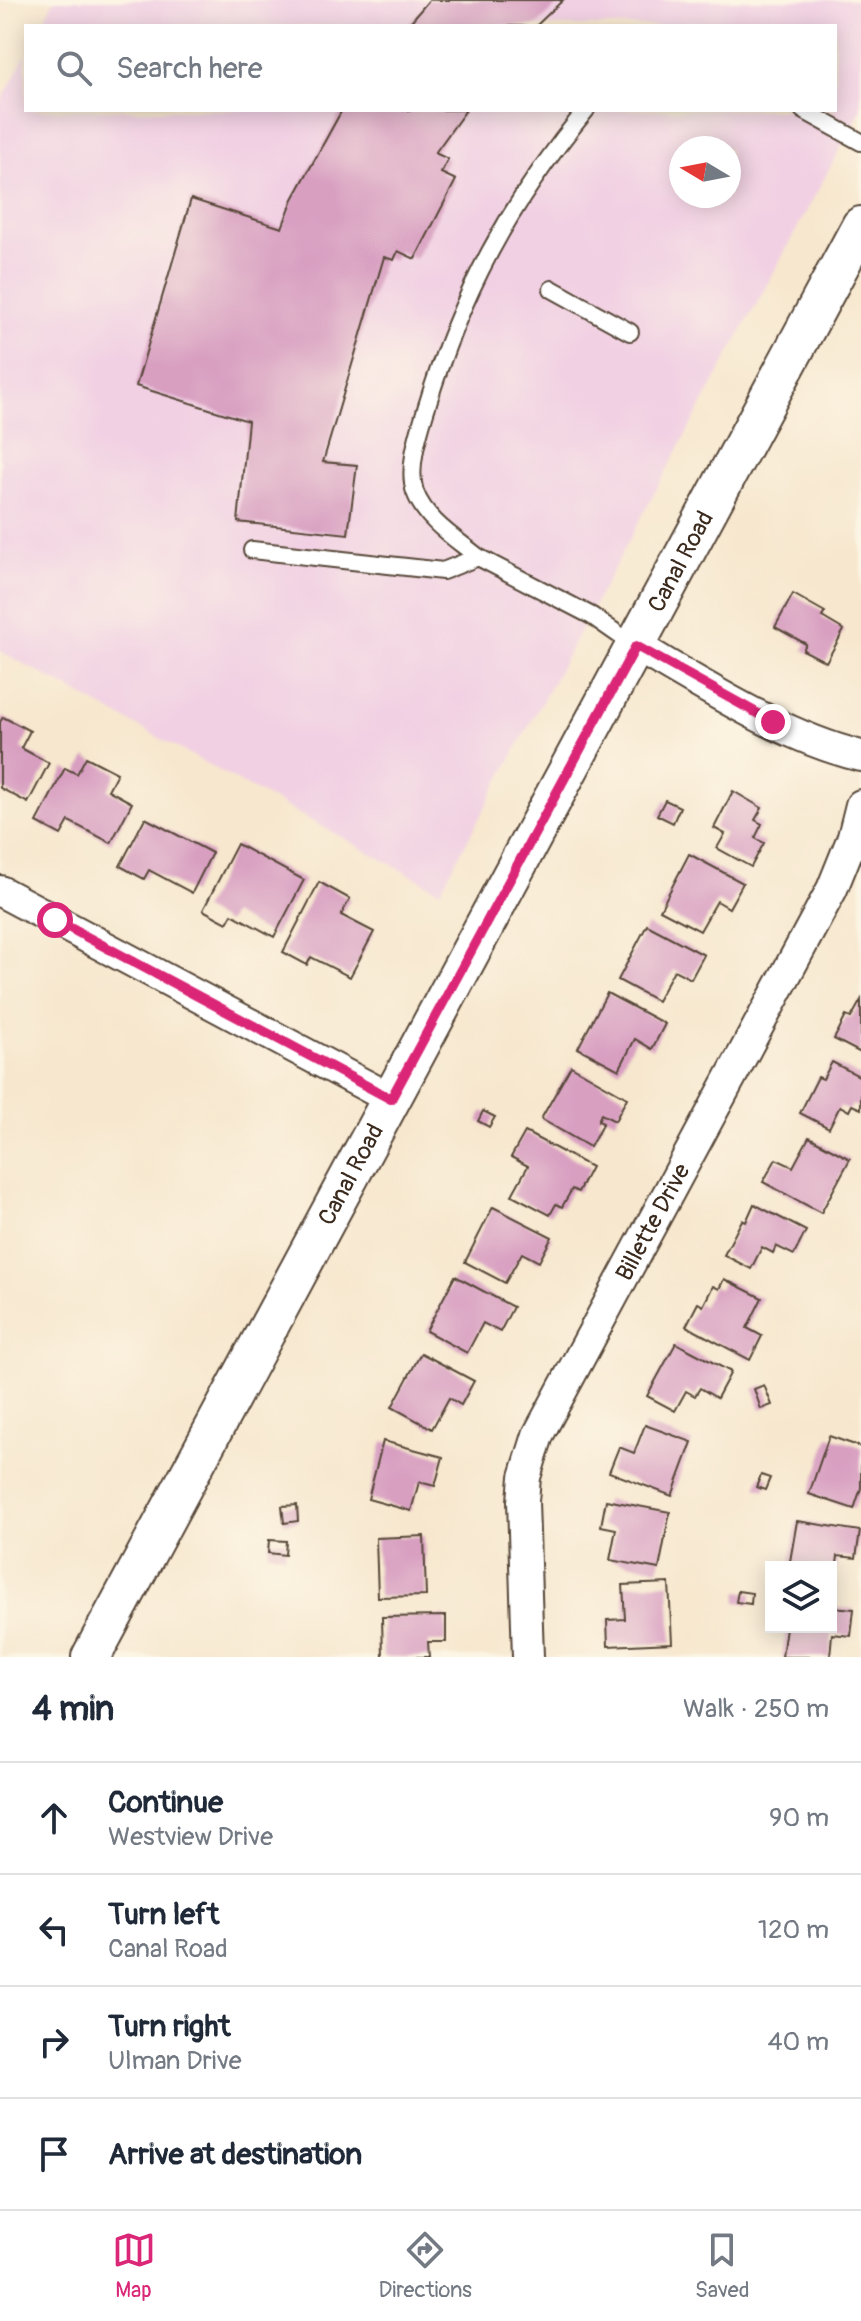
<!DOCTYPE html>
<html lang="en">
<head>
<meta charset="utf-8">
<style>
  :root { --surface:#fff; --page:#f6f6f7; --text:#1f2937; --muted:#747a83; --line:#e0e1e3; --accent:#db2777 }
  body { margin:0; font-family:Pangolin,sans-serif; background:var(--page); color:var(--text) }
  .controls { position:absolute; right:24px; bottom:24px; display:grid; overflow:hidden; border-radius:0px; box-shadow:0 4px 20px #0003 }
  .controls button { width:72px; height:72px; display:grid; place-items:center; padding:0; border:0; border-bottom:2px solid var(--line); background:var(--surface); color:var(--text); font:40px sans-serif }
  .compass { position:absolute; left:669px; top:136px; width:72px; height:72px; border-radius:50%; background:var(--surface); box-shadow:0 4px 20px #0003; rotate:280deg }
  .stop { position:absolute; width:24px; height:24px; margin:-18px; border:6px solid #db2777; border-radius:50%; background:#fff }
  .stop.end { background:#db2777; border-color:#fff; box-shadow:0 2px 8px #0008 }
  .list { margin:0; padding:0; list-style:none }
  h2 { display:flex; justify-content:space-between; align-items:center; height:104px; margin:0; padding:0 32px; font-size:34px }
  h2 small { font-size:26px; font-weight:400; color:var(--muted) }
  .list li { display:grid; grid-template-columns:52px 1fr auto; gap:24px; align-items:center; box-sizing:border-box; height:112px; padding:0 32px; border-top:2px solid var(--line) }
  .list b { display:block; font-size:30px; white-space:nowrap }
  .list p { margin:0; font-size:26px; white-space:nowrap; color:var(--muted) }
  .list em { font-size:26px; font-style:normal; color:var(--muted) }
  .icon { flex:none; width:44px; height:44px; fill:none; stroke:currentColor; stroke-width:2; stroke-linecap:round; stroke-linejoin:round }
  .map { position:relative; flex:none; width:861px; height:1657px; overflow:hidden }
  .search { position:absolute; background:var(--surface); box-shadow:0 4px 20px #0003; left:24px; right:24px; top:24px; height:88px; display:flex; align-items:center; gap:20px; box-sizing:border-box; padding:0 28px; border-radius:0px; color:var(--muted); font-size:30px }
  .sheet { height:552px; background:var(--surface) }
  nav { display:flex; justify-content:space-around; align-items:center; box-sizing:border-box; height:112px; border-top:2px solid var(--line); background:var(--surface); font-size:22px; color:var(--muted) }
  nav a { display:grid; justify-items:center; gap:4px }
  nav .on { color:var(--accent) }
  .map>svg:first-child { display:block }
  .built { fill:#f1d0e3; fill-rule:evenodd }
  .building { fill:#d89fc1 }
  .lines { fill:none; stroke-linecap:round; stroke-linejoin:round }
  .service-casing { stroke:#574638; stroke-width:20 }
  .minor-casing { stroke:#574638; stroke-width:34 }
  .tertiary-casing { stroke:#574638; stroke-width:42 }
  .service { stroke:#fff; stroke-width:16 }
  .minor { stroke:#fff; stroke-width:30 }
  .tertiary { stroke:#fff; stroke-width:38 }
  .route { stroke:#db2777; stroke-width:10 }
  .labels { text-anchor:middle; stroke-width:6; stroke-linejoin:round; paint-order:stroke }
  .street-label { font-size:24px; fill:#3b2a1e; stroke:#fcf5e5 }
</style>
</head>
<body>
<div class="map">
<svg width="861" height="1657" viewBox="0 0 861 1657">
  <rect width="100%" height="100%" fill="#fcf5e5"/>
  <filter id="ink" filterUnits="userSpaceOnUse"><feTurbulence type="fractalNoise" baseFrequency=".0125" numOctaves="2"/><feDisplacementMap in="SourceGraphic" scale="16" xChannelSelector="R" yChannelSelector="G"/><feConvolveMatrix kernelMatrix="1 2 1 2 8 2 1 2 1" color-interpolation-filters="sRGB"/></filter>
  <filter id="wash" filterUnits="userSpaceOnUse"><feTurbulence type="fractalNoise" baseFrequency=".006" numOctaves="4" result="noise"/><feDisplacementMap in="SourceGraphic" scale="32" xChannelSelector="R" yChannelSelector="G"/><feGaussianBlur stdDeviation="1.8" result="paint"/><feColorMatrix in="noise" values="0 0 0 0 0 0 0 0 0 0 0 0 0 0 0 0 0 1.4 0 .05"/><feComposite in="paint" operator="in"/></filter>
  <g filter="url(#wash)">
    <rect width="100%" height="100%" fill="#f7e7ce"/>
    <path class="built" d="M54,0H861V110L440,891L0,651V104L26,54V110H835V26H41ZM681,148H729V196H681Z"/>
    <g id="blocks">
      <g class="building">
        <polygon points="429,0 563,0 536,26 407,26"/>
        <polygon points="342,110 466,110 435,153 448,159 441,173 456,180 415,259 398,251 394,260 384,257 323,462 357,465 348,534 238,522 248,421 136,386 191,199 282,228 293,199"/>
        <polygon points="793,594 825,612 822,617 844,630 826,662 803,650 806,644 775,627"/>
        <polygon points="3,717 30,731 21,748 49,763 28,803 0,788 0,722"/>
        <polygon points="86,757 117,773 108,790 132,803 111,843 69,821 61,835 37,822 65,768 77,774"/>
        <polygon points="733,791 762,808 755,820 762,824 755,838 764,843 751,867 717,848 725,834 714,828"/>
        <polygon points="665,800 680,807 673,823 657,815"/>
        <polygon points="145,818 212,853 192,893 149,870 144,879 120,866"/>
        <polygon points="237,844 304,880 274,937 232,914 227,923 203,910"/>
        <polygon points="689,854 743,883 729,908 717,901 700,931 660,910"/>
        <polygon points="319,882 350,899 341,915 374,932 350,977 311,957 307,965 283,952"/>
        <polygon points="647,925 704,955 691,979 674,970 657,1001 618,980"/>
        <polygon points="607,993 665,1024 652,1049 635,1039 619,1070 578,1048"/>
        <polygon points="861,1000 861,1053 834,1039 846,1016 851,1018"/>
        <polygon points="832,1062 861,1077 861,1109 852,1105 849,1111 840,1106 829,1128 800,1113 818,1077 823,1079"/>
        <polygon points="571,1066 627,1098 615,1121 601,1114 598,1121 603,1123 590,1147 541,1119"/>
        <polygon points="483,1111 495,1117 489,1127 478,1121"/>
        <polygon points="525,1132 591,1167 578,1192 572,1189 562,1207 556,1204 550,1215 512,1195 528,1166 511,1157"/>
        <polygon points="809,1137 850,1159 821,1213 763,1182 776,1159 793,1167"/>
        <polygon points="754,1204 806,1231 794,1255 776,1246 773,1253 762,1247 751,1269 724,1255 742,1220 746,1222"/>
        <polygon points="493,1207 552,1237 539,1262 522,1253 505,1283 465,1262"/>
        <polygon points="455,1276 513,1307 500,1332 483,1323 467,1353 426,1331"/>
        <polygon points="724,1279 762,1298 747,1328 762,1336 750,1360 686,1326 698,1303 703,1306 713,1286 719,1289"/>
        <polygon points="676,1343 731,1372 717,1398 700,1388 695,1396 686,1391 675,1411 647,1396"/>
        <polygon points="421,1353 474,1381 461,1405 449,1398 432,1429 392,1407"/>
        <polygon points="764,1385 772,1405 761,1409 754,1389"/>
        <polygon points="645,1425 692,1442 672,1496 609,1472 619,1447 634,1453"/>
        <polygon points="829,1436 861,1447 861,1488 854,1509 809,1494"/>
        <polygon points="383,1441 443,1457 435,1486 419,1482 411,1511 368,1499"/>
        <polygon points="761,1475 770,1478 765,1490 756,1487"/>
        <polygon points="606,1500 670,1512 659,1569 610,1560 616,1529 601,1526"/>
        <polygon points="297,1505 298,1521 284,1523 282,1506"/>
        <polygon points="797,1521 860,1531 856,1558 838,1556 833,1593 831,1567 789,1567"/>
        <polygon points="424,1536 426,1596 378,1597 376,1538"/>
        <polygon points="269,1540 286,1541 285,1555 268,1553"/>
        <polygon points="669,1583 672,1643 608,1646 607,1620 625,1619 623,1585"/>
        <polygon points="738,1591 752,1593 751,1604 736,1602"/>
        <polygon points="831,1607 854,1609 851,1636 832,1634 830,1657 782,1657 786,1627 831,1627"/>
        <polygon points="446,1616 446,1642 428,1642 429,1657 383,1657 382,1617"/>
      </g>
    </g>
  </g>
  <g filter="url(#ink)">
    <use href="#blocks" fill-opacity="0" stroke="#574638" stroke-width="2"/>
    <g class="lines">
      <defs>
        <g id="service">
          <polyline points="803,110 861,142"/>
          <polyline points="552,289 630,332"/>
          <polyline points="252,550 443,571 478,557 592,616 635,646"/>
          <path d="M478,557C455,538 426,521 415,492C407,468 419,432 426,409C461,293 509,204 586,110"/>
        </g>
        <g id="minor">
          <path d="M636,646C703,685 785,738 861,756"/>
          <polyline points="0,891 391,1099"/>
          <path id="s1" d="M528,1657L523,1501L525,1477L538,1435L832,889L853,837L861,805"/>
        </g>
        <g id="tertiary">
          <path id="s2" d="M91,1657L861,226"/>
        </g>
      </defs>
      <use href="#service" class="service-casing"/>
      <use href="#minor" class="minor-casing"/>
      <use href="#tertiary" class="tertiary-casing"/>
      <use href="#service" class="service"/>
      <use href="#minor" class="minor"/>
      <use href="#tertiary" class="tertiary"/>
    </g>
  </g>
  <g class="lines" filter="url(#ink)">
    <polyline class="route" points="55,920 391,1099 636,646 773,722"/>
  </g>
  <g class="labels">
    <g class="street-label">
      <text dy="8" stroke="none"><textPath href="#s2" startOffset="1244">Canal Road</textPath></text>
      <text dy="8" stroke="none"><textPath href="#s2" startOffset="548">Canal Road</textPath></text>
      <text dy="8" stroke="none"><textPath href="#s1" startOffset="466">Billette Drive</textPath></text>
    </g>
  </g>
</svg>
<div class="controls">
<button><svg class="icon" aria-label="layers" viewBox="0 0 24 24"><path d="M12 4l9 5-9 5-9-5zM3 14l9 5 9-5"/></svg></button>
</div>
<svg class="compass" viewBox="-18 -18 36 36"><path d="M0-13l5 13h-10z" fill="#e53935"/><path d="M0 13l5-13h-10z" fill="#747a83"/></svg>
<div class="stop" style="left:55px;top:920px"></div>
<div class="stop end" style="left:773px;top:722px"></div>
<div class="search"><svg class="icon" aria-label="search" viewBox="0 0 24 24"><circle cx="10" cy="10" r="6"/><path d="M15 15l6 6"/></svg>Search here</div>
</div>
<section class="sheet">
<h2>4 min<small>Walk · 250 m</small></h2>
<ul class="list">
<li><svg class="icon" aria-label="ahead" viewBox="0 0 24 24"><path d="M12 20V5M6 11l6-6 6 6"/></svg><div><b>Continue</b><p>Westview Drive</p></div><em>90 m</em></li>
<li><svg class="icon" aria-label="left" viewBox="0 0 24 24"><path d="M17 20v-9H6M10 6l-5 5 5 5"/></svg><div><b>Turn left</b><p>Canal Road</p></div><em>120 m</em></li>
<li><svg class="icon" aria-label="right" viewBox="0 0 24 24"><path d="M7 20v-9h11M14 6l5 5-5 5"/></svg><div><b>Turn right</b><p>Ulman Drive</p></div><em>40 m</em></li>
<li><svg class="icon" aria-label="arrive" viewBox="0 0 24 24"><path d="M6 21V4h12l-3 4 3 4H6"/></svg><div><b>Arrive at destination</b></div></li>
</ul>
</section>
<nav>
<a class="on"><svg class="icon" aria-label="map" viewBox="0 0 24 24"><path d="M3 6l6-2 6 2 6-2v14l-6 2-6-2-6 2zM9 4v14M15 6v14"/></svg>Map</a>
<a><svg class="icon" aria-label="directions" viewBox="0 0 24 24"><path d="M12 3l9 9-9 9-9-9zM9 14v-3h6M13 9l2 2-2 2"/></svg>Directions</a>
<a><svg class="icon" aria-label="saved" viewBox="0 0 24 24"><path d="M7 4h10v16l-5-4-5 4z"/></svg>Saved</a>
</nav>
</body>
</html>
